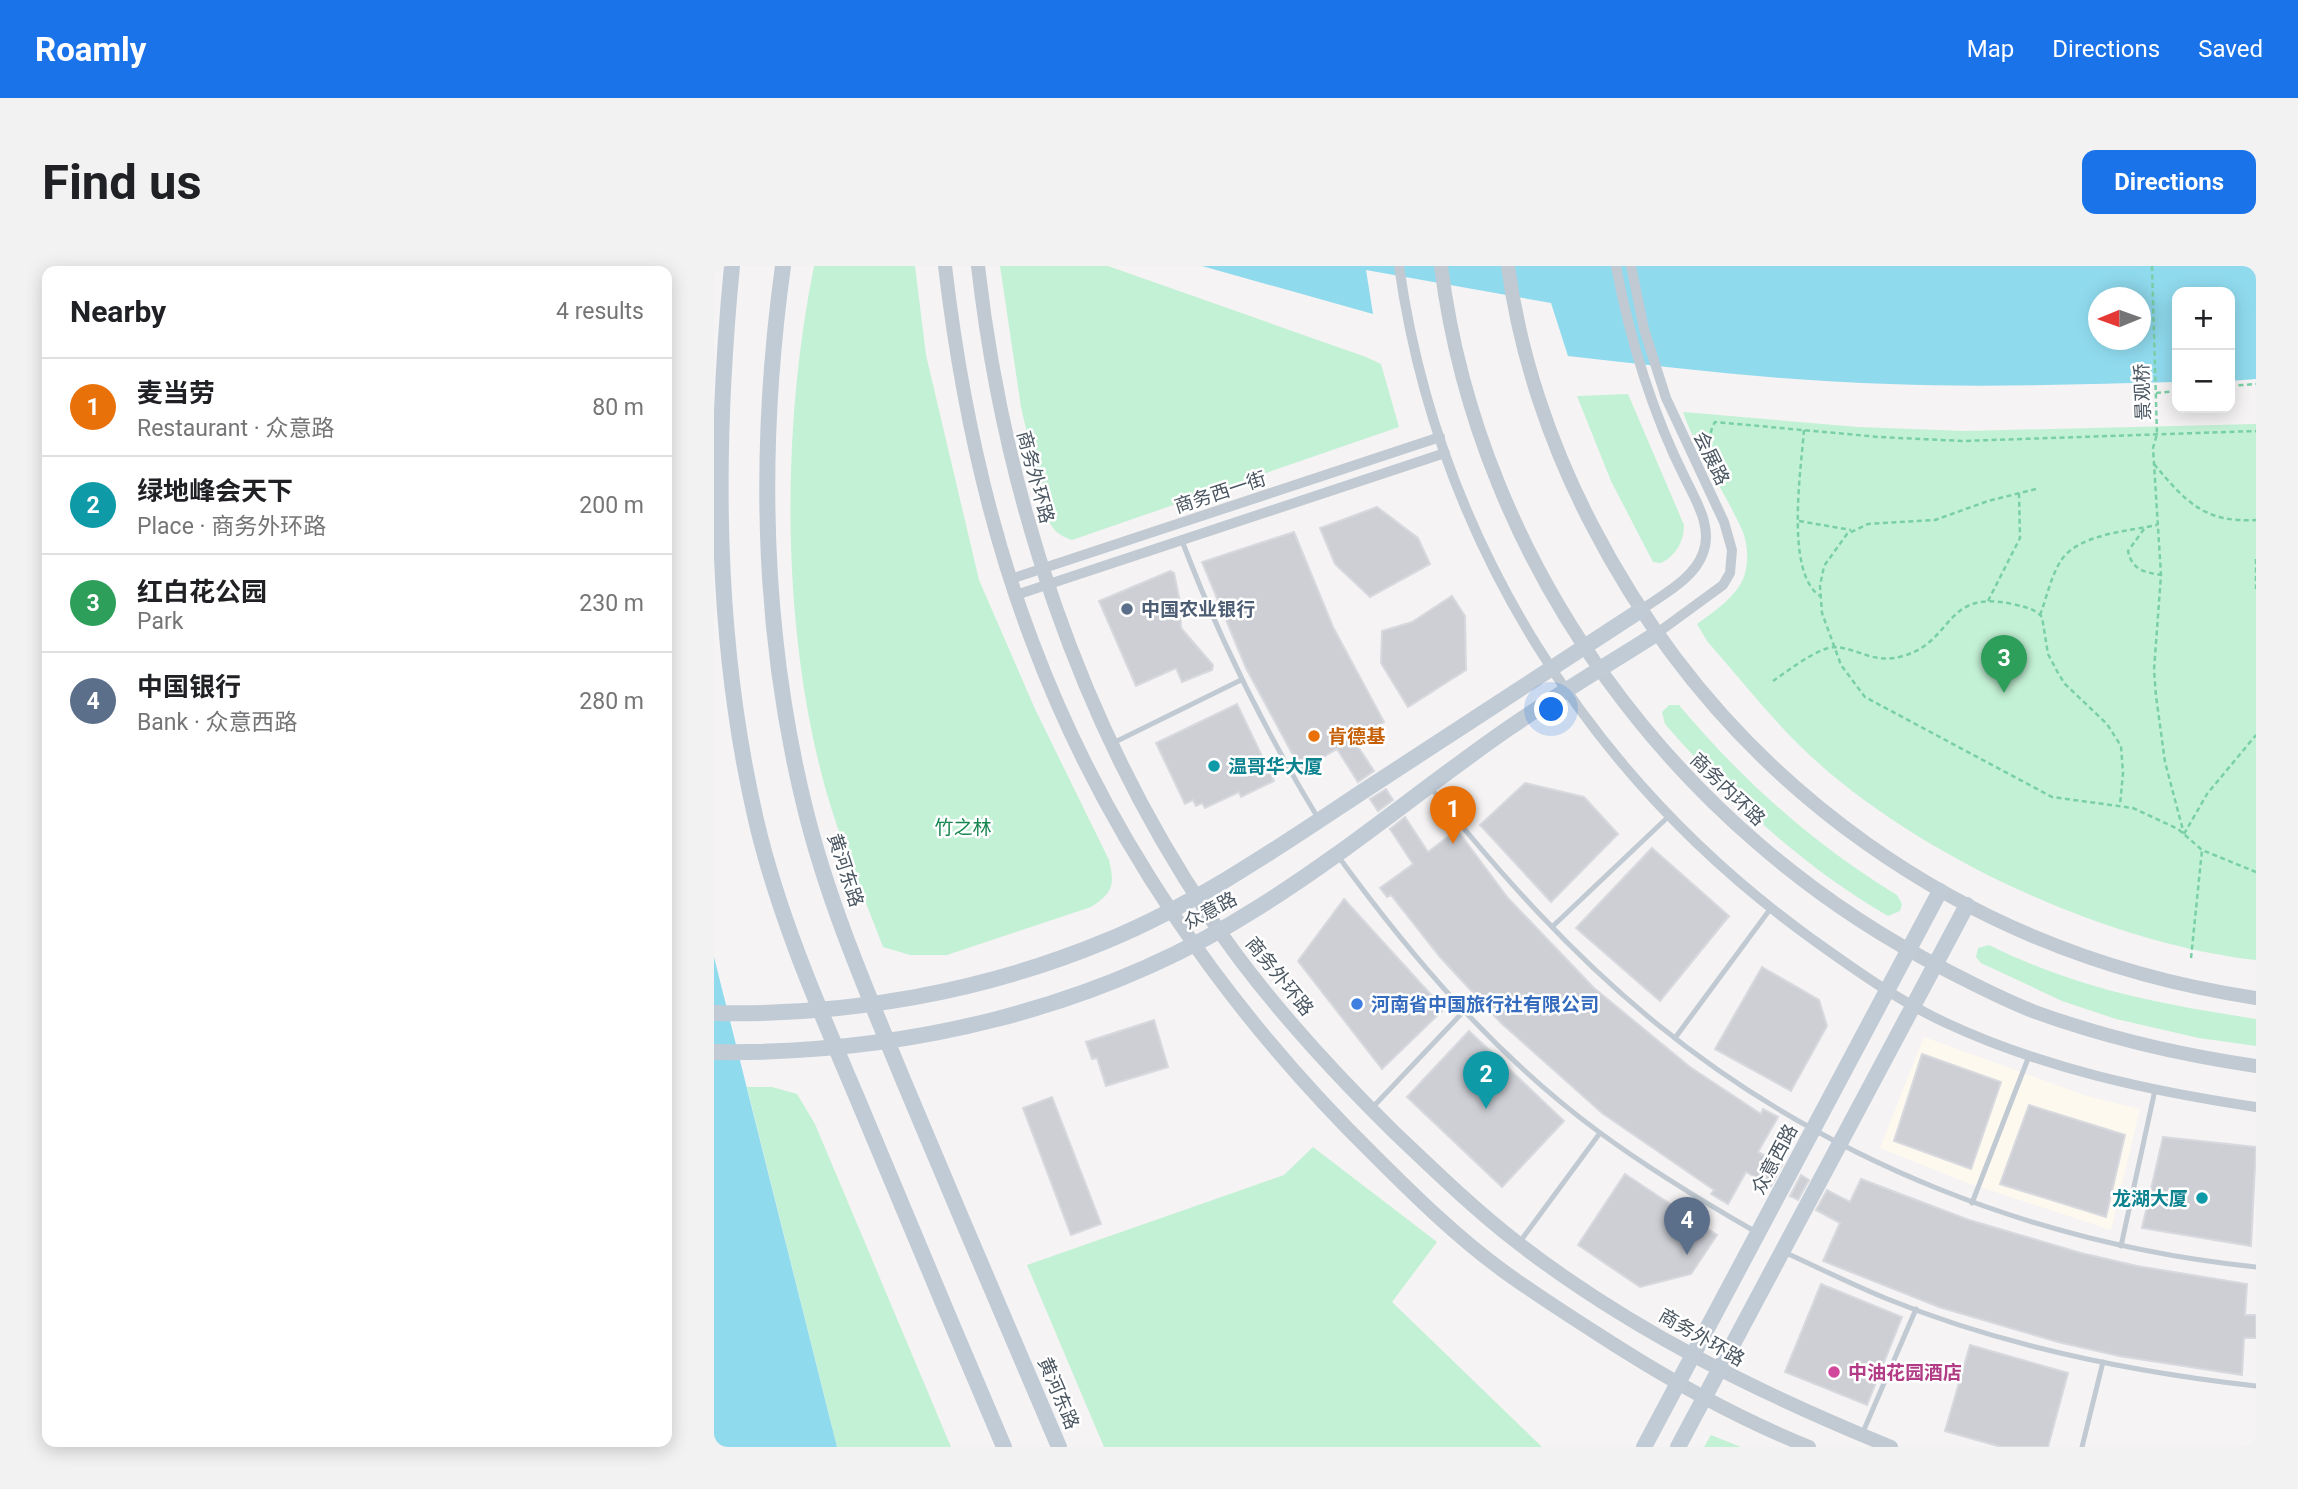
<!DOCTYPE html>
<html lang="en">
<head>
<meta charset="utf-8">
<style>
  :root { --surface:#fff; --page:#f2f2f2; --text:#202124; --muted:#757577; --line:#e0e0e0; --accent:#1a73e8 }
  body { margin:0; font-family:Roboto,"Noto Sans SC",sans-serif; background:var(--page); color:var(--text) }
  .controls { position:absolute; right:21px; top:21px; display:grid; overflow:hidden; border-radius:14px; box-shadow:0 4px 18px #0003 }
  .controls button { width:63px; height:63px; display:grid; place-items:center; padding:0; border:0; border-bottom:2px solid var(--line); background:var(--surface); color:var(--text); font:35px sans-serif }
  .compass { position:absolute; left:1374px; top:21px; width:63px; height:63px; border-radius:50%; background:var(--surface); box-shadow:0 4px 18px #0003; rotate:269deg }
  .you { position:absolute; left:838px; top:444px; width:24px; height:24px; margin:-18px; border:5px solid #fff; border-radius:50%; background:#1a73e8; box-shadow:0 0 0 10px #1a73e833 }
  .badge { display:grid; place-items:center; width:46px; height:46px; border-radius:50%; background:var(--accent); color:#fff; font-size:23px; font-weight:700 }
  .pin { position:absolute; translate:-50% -58px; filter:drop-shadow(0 2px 4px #0008) }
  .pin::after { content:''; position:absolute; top:37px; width:24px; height:21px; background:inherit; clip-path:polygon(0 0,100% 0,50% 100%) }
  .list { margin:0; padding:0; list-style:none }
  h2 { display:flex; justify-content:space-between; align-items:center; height:91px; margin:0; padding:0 28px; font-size:30px }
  h2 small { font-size:23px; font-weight:400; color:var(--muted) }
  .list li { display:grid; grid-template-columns:46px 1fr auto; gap:21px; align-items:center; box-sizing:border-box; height:98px; padding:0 28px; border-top:2px solid var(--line) }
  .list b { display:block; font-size:26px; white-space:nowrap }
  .list p { margin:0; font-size:23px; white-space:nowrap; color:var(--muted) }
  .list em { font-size:23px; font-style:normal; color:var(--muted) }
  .map { position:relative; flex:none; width:1542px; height:1181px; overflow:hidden; border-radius:14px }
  header { display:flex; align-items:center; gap:42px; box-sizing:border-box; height:98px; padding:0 35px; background:var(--accent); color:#fff }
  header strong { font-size:33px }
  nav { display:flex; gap:38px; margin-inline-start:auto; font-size:24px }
  .intro { display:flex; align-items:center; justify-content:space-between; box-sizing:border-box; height:168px; padding:0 42px }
  h1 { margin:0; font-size:49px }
  .button { padding:18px 32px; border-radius:14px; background:var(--accent); color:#fff; font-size:24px; font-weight:700 }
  main { display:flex; gap:42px; padding:0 42px }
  aside { flex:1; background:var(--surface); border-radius:14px; box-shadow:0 4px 18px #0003 }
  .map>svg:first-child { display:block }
  .commercial { fill:#fdf9ef }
  .green { fill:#c3f1d5 }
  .water { fill:#90daee; fill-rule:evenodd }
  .building { fill:#cdcfd5; stroke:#d7d9de; stroke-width:2 }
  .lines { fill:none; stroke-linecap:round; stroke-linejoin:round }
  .path { stroke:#7ad0a6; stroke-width:2.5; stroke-dasharray:5 3.5; stroke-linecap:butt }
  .service { stroke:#c1cad2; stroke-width:5 }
  .minor { stroke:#c1cad2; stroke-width:10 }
  .tertiary { stroke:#c1cad2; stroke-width:14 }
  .secondary { stroke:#c1cbd6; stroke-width:16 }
  .service-dot { fill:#5c6f8a; stroke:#fff; stroke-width:2.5 }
  .food-dot { fill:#e8710a; stroke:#fff; stroke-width:2.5 }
  .culture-dot { fill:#0f9aa8; stroke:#fff; stroke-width:2.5 }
  .shop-dot { fill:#3f7fe0; stroke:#fff; stroke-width:2.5 }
  .hotel-dot { fill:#d1479c; stroke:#fff; stroke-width:2.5 }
  .labels { text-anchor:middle; stroke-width:5; stroke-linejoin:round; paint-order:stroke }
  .street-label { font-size:19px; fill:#4a5661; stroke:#fff }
  .service-label { font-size:19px; font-weight:bold; fill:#4e5e75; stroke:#fff; text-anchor:start }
  .food-label { font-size:19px; font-weight:bold; fill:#c56008; stroke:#fff; text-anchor:start }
  .culture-label { font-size:19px; font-weight:bold; fill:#0d838f; stroke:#fff; text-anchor:start }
  .park-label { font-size:19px; fill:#17864f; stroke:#fff }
  .shop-label { font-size:19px; font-weight:bold; fill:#366cbe; stroke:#fff; text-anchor:start }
  .hotel-label { font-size:19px; font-weight:bold; fill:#b23c85; stroke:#fff; text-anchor:start }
</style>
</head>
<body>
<header>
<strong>Roamly</strong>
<nav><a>Map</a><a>Directions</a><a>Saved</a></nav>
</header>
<div class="intro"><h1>Find us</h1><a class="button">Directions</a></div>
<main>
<aside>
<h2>Nearby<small>4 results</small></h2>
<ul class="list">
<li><span class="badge" style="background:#e8710a">1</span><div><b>麦当劳</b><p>Restaurant · 众意路</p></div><em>80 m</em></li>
<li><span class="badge" style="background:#0f9aa8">2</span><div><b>绿地峰会天下</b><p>Place · 商务外环路</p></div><em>200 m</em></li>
<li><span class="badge" style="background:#2e9e5b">3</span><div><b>红白花公园</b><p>Park</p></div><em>230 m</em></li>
<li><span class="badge" style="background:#5c6f8a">4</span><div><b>中国银行</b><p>Bank · 众意西路</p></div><em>280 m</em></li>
</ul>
</aside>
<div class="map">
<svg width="1542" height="1181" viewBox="0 0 1542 1181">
  <rect width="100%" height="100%" fill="#f5f3f3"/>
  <polygon class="commercial" points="1210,771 1373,830 1426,843 1397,964 1254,917 1166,882"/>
  <g class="green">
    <path d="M100,0H201L212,89L265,314L321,443L395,594C401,619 399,627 377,641L233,689H196L169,681C149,628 126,575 111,521C67,360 67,163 100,0Z"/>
    <path d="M286,0H394L652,91L667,98L685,161L358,274C343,269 338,263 332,249L307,141Z"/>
    <path d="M914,128L970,259C970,275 962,290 947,297L939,296L897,215L863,130Z"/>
    <path d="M969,146L1144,161L1251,165L1542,158V694C1390,677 1193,586 1084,478C1052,446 1023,409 993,375L983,358C998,347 1016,335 1026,319C1035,305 1035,282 1029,266C1011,225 984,189 969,146Z"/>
    <path d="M955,439H965C1027,513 1100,579 1183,629L1188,638L1186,645L1174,650C1088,600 1015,532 951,458L948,446Z"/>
    <path d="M1275,679C1364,723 1444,738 1542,753V780L1485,772L1402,753L1348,735L1267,697L1262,691L1264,682Z"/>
    <polygon points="33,821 58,821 83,828 101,858 237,1181 123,1181"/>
    <polygon points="599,881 723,976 678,1036 828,1181 390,1181 313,999 570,909"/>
    <polygon points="997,1169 1027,1181 990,1181"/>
  </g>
  <g class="water">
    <path d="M488,0H1542V113L1516,115V26H1463V116C1368,118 1272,122 1176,118C1068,115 961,102 854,90L837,37L652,4L659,48ZM1384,32H1426V74H1384Z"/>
    <polygon points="0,691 123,1181 0,1181"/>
  </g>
  <g class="building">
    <polygon points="663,241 704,272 716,298 656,331 621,298 606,262"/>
    <polygon points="580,266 619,361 670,456 639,473 660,505 644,516 623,483 587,504 532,402 488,296"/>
    <polygon points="456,305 460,307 466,336 467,362 499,399 498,404 468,416 462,402 422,420 385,335"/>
    <polygon points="738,330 751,350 752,404 694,441 667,397 668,365 698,356"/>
    <polygon points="523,438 560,515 527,531 525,526 491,542 488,537 482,540 479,534 471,538 442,477"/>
    <polygon points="811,517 870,531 904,568 837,636 766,559"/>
    <polygon points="672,523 679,534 664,545 656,533"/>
    <polygon points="691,551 714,586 743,564 794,632 880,722 976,801 1047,848 1049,843 1064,851 1044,886 1068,899 1057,920 1032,906 1014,938 997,928 1000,924 888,847 787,757 726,691 677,629 673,631 666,622 699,598 676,563"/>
    <polygon points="938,582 1015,650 946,735 862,662"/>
    <polygon points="630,633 730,743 668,803 584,695"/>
    <polygon points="1048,701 1105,734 1113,760 1077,825 1001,783"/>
    <polygon points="440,754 454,801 392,820 383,792 378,793 372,776"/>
    <polygon points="755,765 850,855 788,921 693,831"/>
    <polygon points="1208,788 1287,816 1257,903 1180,875"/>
    <polygon points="338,831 387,958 357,969 309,842"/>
    <polygon points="1315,839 1411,869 1392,951 1286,918"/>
    <polygon points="1449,871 1542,881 1537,980 1428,962"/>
    <polygon points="911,908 1003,969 977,1008 926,1021 864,979"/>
    <polygon points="1087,909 1095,914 1084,934 1076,930"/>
    <polygon points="1147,913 1255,954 1367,987 1423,1000 1533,1018 1531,1049 1542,1049 1542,1072 1530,1072 1528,1109 1405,1090 1344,1076 1225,1041 1109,995 1126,957 1102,944 1113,924 1136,936"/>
    <polygon points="1107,1018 1188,1051 1153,1139 1071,1106"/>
    <polygon points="1256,1079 1354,1107 1334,1181 1287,1181 1231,1165"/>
  </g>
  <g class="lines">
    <g class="path">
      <polyline points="1438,0 1443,168 1439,182 1447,309 1440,404 1442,430 1451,496 1470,568"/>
      <polyline points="1516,120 1542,118"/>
      <polyline points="1442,127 1463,125"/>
      <path d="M1090,164C1087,204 1071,307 1106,330"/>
      <path d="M1440,198C1471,235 1490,257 1542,254"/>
      <path d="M1011,215C1003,196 989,175 1001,156L1165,171L1249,175L1542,165"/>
      <polyline points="1322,223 1274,235 1221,254 1154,258 1133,268 1110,300 1106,320 1108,347 1127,399 1151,431 1338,531 1419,542 1464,563 1488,584 1542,606"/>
      <polyline points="1085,255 1137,264"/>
      <path d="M1430,263L1414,285C1418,304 1430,306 1447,309"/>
      <polyline points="1542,293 1542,323"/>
      <polyline points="1274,335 1306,272 1305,227"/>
      <path d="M1326,349C1333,331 1337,309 1348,293C1366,268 1415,265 1443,259"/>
      <path d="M1059,415C1072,406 1105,381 1120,381C1145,382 1160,399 1189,390C1241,375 1229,323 1299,338C1310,341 1320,342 1328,351L1334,388L1344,407L1351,418L1393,458L1407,480L1409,507L1406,539"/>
      <polyline points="1470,568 1493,528 1542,469"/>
      <polyline points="1477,692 1488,584"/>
    </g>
    <g class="service">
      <path d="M468,275C505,372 550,463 604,552"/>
      <polyline points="399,477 527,414"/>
      <path d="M717,522C785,607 858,689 943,758C1113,896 1325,979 1542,1001"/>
      <path d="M624,590C699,693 782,790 885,866C935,903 988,935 1042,966"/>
      <polyline points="838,661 955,550"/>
      <polyline points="961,772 1057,642"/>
      <polyline points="658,842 750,745"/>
      <polyline points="1258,937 1315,790"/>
      <polyline points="805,977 886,867"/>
      <polyline points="1407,980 1441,824"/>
      <path d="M1070,986C1103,1001 1137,1018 1171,1032C1288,1080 1417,1106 1542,1120"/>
      <polyline points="1149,1166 1202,1043"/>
      <polyline points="1368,1181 1389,1096"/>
    </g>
    <g class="minor">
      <path d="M685,0C724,274 875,512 1098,673C1140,703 1183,734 1230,756C1328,802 1435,825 1542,841"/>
      <path d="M902,0C916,74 937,144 971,212C982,235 999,261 989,287C980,313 948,329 927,344"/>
      <polyline points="917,0 930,63 952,132 1010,256 1018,284 1016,307 1009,319 942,368"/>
      <polyline points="297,313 726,171"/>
      <polyline points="302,329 731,187"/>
    </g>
    <g class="tertiary">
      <path d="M231,0C246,128 272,254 318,375C391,570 513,745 662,891C701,930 743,971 788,1004C825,1031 865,1056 904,1081C964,1119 1028,1154 1095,1181"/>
      <path d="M264,0C290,229 366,458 495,650C547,728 613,800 680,866C720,904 760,943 804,977C918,1065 1045,1127 1177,1181"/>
      <path d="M727,0C765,300 964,568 1232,704C1261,719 1290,734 1321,746C1393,772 1466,789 1542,800"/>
      <path d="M794,0C806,90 837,181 879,261C1014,521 1254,689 1542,732"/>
    </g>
    <g class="secondary">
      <path d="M18,0C0,185 0,372 42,554C64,648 103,738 141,827C190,946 240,1063 290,1181"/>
      <path d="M69,0C44,181 47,364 91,542C114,636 153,726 190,816C241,938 293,1059 345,1181"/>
      <path d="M0,747C134,750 269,726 392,675C484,637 565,581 648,526C741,465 834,405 927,344"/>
      <path d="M0,786C189,789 385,743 545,641C632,587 711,520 795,462C843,429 893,399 942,368"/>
      <polyline points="930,1181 1226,625"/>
      <polyline points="964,1181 1253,639"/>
    </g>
  </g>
  <circle class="service-dot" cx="413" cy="343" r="7"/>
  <circle class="food-dot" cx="600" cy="470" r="7"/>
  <g class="culture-dot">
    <circle cx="500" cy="500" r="7"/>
    <circle cx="1488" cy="932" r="7"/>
  </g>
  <circle class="shop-dot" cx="643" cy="738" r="7"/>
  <circle class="hotel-dot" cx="1120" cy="1106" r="7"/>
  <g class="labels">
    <g class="street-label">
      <text transform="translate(1428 126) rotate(-92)" y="7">景观桥</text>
      <text transform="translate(998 192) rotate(64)" y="7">会展路</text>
      <text transform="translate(322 211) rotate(75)" y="7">商务外环路</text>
      <text transform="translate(506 226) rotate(-18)" y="7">商务西一街</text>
      <text transform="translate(1014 523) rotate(44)" y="7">商务内环路</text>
      <text transform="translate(132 604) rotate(72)" y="7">黄河东路</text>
      <text transform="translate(496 644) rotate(-28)" y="7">众意路</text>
      <text transform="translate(566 710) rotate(51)" y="7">商务外环路</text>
      <text transform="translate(1060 893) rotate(-62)" y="7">众意西路</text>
      <text transform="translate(988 1071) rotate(30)" y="7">商务外环路</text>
      <text transform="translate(345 1127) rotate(67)" y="7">黄河东路</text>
    </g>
    <g class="service-label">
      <text x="427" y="350">中国农业银行</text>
    </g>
    <g class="food-label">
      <text x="614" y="477">肯德基</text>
    </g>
    <g class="culture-label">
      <text x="514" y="507">温哥华大厦</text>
      <text x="1474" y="939" text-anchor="end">龙湖大厦</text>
    </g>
    <g class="park-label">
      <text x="249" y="568">竹之林</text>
    </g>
    <g class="shop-label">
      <text x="657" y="745">河南省中国旅行社有限公司</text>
    </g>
    <g class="hotel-label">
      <text x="1134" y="1113">中油花园酒店</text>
    </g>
  </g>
</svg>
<div class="controls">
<button>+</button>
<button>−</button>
</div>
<svg class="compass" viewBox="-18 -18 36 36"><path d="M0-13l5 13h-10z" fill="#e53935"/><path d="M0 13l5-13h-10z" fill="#757577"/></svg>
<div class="you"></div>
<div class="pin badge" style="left:739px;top:578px;background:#e8710a">1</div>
<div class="pin badge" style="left:772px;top:843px;background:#0f9aa8">2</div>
<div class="pin badge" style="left:1290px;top:427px;background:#2e9e5b">3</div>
<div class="pin badge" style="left:973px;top:989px;background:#5c6f8a">4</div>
</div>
</main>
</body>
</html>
